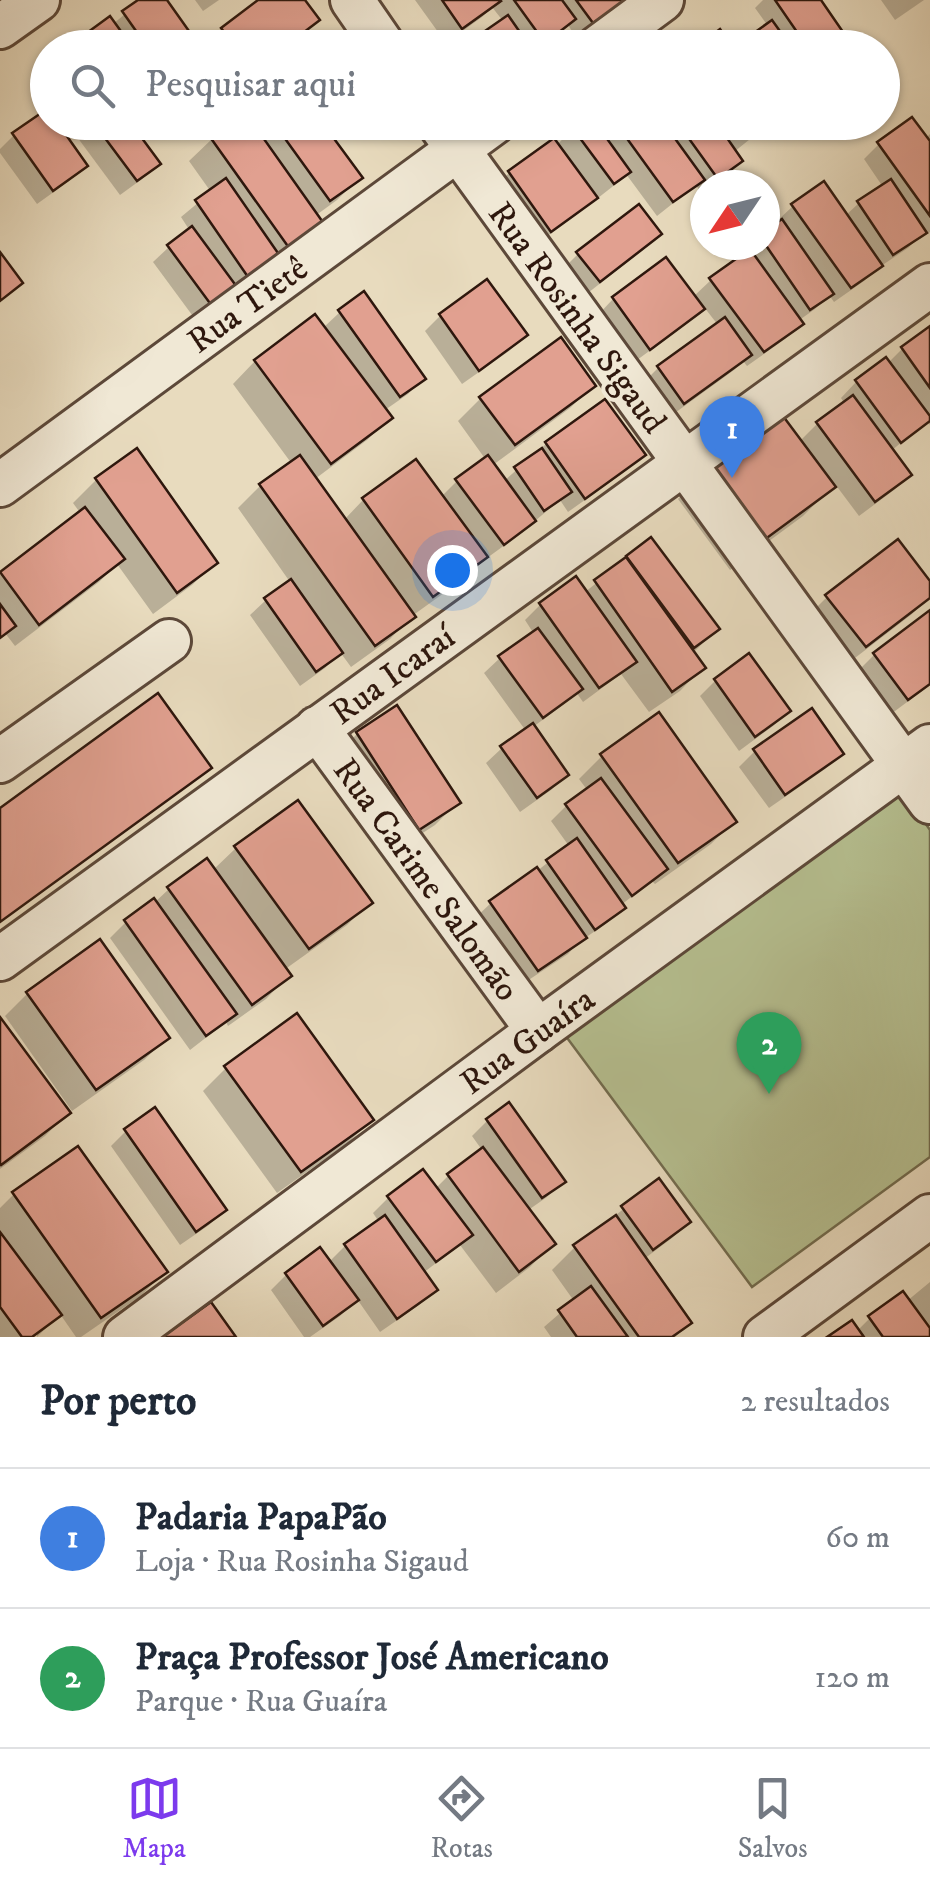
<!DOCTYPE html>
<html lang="pt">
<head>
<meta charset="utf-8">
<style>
  :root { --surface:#fff; --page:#f6f6f7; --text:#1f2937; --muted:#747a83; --line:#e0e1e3; --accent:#7c3aed }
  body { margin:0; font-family:"IM FELL DW Pica",serif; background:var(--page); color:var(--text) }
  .compass { position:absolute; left:690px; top:170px; width:90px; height:90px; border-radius:50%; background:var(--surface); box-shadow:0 2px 8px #0004; rotate:235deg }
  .you { position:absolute; left:452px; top:570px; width:35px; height:35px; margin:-25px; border:8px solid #fff; border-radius:50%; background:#1a73e8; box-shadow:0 0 0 15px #1a73e833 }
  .badge { display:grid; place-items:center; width:65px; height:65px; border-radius:50%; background:var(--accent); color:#fff; font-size:32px; font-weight:700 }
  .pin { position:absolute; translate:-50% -82px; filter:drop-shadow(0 2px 5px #0008) }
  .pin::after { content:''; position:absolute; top:52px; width:35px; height:30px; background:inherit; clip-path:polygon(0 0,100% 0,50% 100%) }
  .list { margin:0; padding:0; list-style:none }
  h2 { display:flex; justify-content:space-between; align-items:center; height:130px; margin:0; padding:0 40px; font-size:42px }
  h2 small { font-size:32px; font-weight:400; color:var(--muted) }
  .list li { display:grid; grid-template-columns:65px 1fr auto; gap:30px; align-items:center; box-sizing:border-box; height:140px; padding:0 40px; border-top:2px solid var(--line) }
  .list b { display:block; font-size:38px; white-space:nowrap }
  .list p { margin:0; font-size:32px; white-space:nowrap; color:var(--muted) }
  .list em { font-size:32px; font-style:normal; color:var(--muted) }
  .icon { flex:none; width:55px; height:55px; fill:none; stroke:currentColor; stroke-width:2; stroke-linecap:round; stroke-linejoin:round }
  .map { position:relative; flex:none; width:930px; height:1337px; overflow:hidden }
  .search { position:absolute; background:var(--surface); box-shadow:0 2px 8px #0004; left:30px; right:30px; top:30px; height:110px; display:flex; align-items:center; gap:25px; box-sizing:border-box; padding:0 35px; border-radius:55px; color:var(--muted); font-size:38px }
  .sheet { height:410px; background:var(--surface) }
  nav { display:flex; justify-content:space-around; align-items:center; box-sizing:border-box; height:140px; border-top:2px solid var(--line); background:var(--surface); font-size:28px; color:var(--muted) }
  nav a { display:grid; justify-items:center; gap:5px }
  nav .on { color:var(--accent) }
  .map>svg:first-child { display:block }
  .green { fill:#b6c091; stroke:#726c4f; stroke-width:2.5 }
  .shadow { fill:#0003 }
  .building { fill:#e1a090; stroke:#2e170d; stroke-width:2.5 }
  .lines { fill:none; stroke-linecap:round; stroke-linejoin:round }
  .minor-casing { stroke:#5c4839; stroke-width:48 }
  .minor { stroke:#f0e8d5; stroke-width:42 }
  .labels { text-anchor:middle; stroke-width:8; stroke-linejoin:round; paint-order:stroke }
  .street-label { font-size:35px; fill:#2e170d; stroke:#f0e8d5 }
</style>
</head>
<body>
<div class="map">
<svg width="930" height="1337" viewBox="0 0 930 1337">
  <rect width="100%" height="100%" fill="#e8dbbe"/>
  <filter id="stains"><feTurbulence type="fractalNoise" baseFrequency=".002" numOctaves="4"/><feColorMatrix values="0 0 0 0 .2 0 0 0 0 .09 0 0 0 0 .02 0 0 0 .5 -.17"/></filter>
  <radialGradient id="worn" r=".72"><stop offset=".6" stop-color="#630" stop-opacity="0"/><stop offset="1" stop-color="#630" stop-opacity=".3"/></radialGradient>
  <polygon class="green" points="894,778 930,830 930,1157 752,1287 562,1031"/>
  <g class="shadow">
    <polygon points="142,0 164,0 198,48 75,48 86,37 113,24"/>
    <polygon points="195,0 219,0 203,11"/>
    <polygon points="262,0 302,0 316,20 285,48 209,48 207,45 223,29"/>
    <polygon points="415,0 624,0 611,13 576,37 568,25 540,48 471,48 484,35 503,21 492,7 482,17 446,43"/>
    <polygon points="763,0 818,0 851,48 741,48 768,26 755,8"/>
    <polygon points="881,0 924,0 895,20"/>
    <polygon points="463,38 470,48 450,48"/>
    <polygon points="48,64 48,97 33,78"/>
    <polygon points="46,112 48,122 84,166 69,181 37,204 0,153 0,149 14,135"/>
    <polygon points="66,122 127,122 157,164 142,179 120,195"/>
    <polygon points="234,122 332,122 324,129 360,177 337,200 315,216 324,227 195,319 153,262 169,247 190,231 181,217 211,192 189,161 212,139"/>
    <polygon points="606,122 771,122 734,152 740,160 725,176 712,185 705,185 705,190 701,193 696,185 657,216 626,174 612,187 598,198 596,196 579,213 535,245 494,188 509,173 554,141 557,145 573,128 598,131"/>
    <polygon points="930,134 930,232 920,239 919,237 908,248 875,270 864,281 834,302 829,295 815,309 798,321 800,324 785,339 747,366 743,361 734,370 668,418 643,383 658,368 718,325 704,307 686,324 633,363 598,315 613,299 666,260 693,297 711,280 746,255 745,253 752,245 765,245 765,234 779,224 777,221 793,206 845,216 859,203 883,187 864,159 879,144 925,139"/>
    <polygon points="659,234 643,250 584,296 563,269 578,254"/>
    <polygon points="487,283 525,335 509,351 462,384 425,331 440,316"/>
    <polygon points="340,312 423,378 408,394 385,410 390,418 367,440 315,479 344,520 363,500 416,462 441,497 457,481 486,460 458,421 481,398 593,386 570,408 493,465 504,481 546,444 604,402 643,454 627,470 568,512 560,500 517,536 487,558 485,556 462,580 412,616 390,639 351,667 340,652 325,668 300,686 250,615 266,600 290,582 238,508 260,486 292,464 233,384 255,361 323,328"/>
    <polygon points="930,329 930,425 927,421 891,451 909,475 894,490 859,516 835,484 803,516 730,570 678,499 707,470 799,442 817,424 845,404 841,398 856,382 886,360 888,363 902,349"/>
    <polygon points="136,452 215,563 192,585 153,614 117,564 99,582 15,646 5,633 0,639 0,575 81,514 73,503 96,480"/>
    <polygon points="650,541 717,629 692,654 702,668 680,691 649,712 621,674 583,702 576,692 564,704 533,727 566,775 551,790 520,812 486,763 502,748 526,731 484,673 500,658 534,634 525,620 540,605 576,579 585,592"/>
    <polygon points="930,586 930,596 912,614 842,668 804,620 827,597"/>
    <polygon points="930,613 930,685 891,714 859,670 874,655"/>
    <polygon points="715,681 788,711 773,726 739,751 700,696"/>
    <polygon points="396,709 458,802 435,825 395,851 334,757 357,734"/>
    <polygon points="755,751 841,753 825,769 769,808 739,767"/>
    <polygon points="602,756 733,822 711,844 655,884 652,881 621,905 623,907 607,923 579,942 568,954 521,985 475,918 491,903 537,871 569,846 551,821 566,806 588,791 579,779"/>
    <polygon points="236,848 369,903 347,925 284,970 288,976 266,999 228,1026 226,1022 190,1050 110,938 126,922 154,903 169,889 213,870"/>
    <polygon points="28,993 167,1038 144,1060 72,1111 5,1016"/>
    <polygon points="0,1021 68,1113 45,1136 0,1169"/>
    <polygon points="226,1068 371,1120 348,1143 277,1193 203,1091"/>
    <polygon points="488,1120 562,1181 547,1197 527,1211 552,1244 530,1267 496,1293 460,1245 423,1273 434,1290 419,1305 380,1332 357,1299 340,1316 310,1337 304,1337 271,1290 286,1275 328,1263 346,1245 379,1222 373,1213 388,1198 423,1173 435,1189 448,1176 482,1150 472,1136"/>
    <polygon points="126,1131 224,1210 209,1225 180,1245 111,1146"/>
    <polygon points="658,1182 688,1222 672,1238 644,1259 689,1323 675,1337 551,1337 544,1327 574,1301 552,1270 575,1247"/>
    <polygon points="14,1194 164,1272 142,1295 81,1337 76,1337 60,1314 37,1337 37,1331 28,1337 0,1337 0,1208"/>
    <polygon points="930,1282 930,1337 831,1337 857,1331 870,1318 907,1301"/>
  </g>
  <g class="building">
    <polygon points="138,0 167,0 201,48 148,48 122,11"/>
    <polygon points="258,0 305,0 320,20 283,48 236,48 221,28"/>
    <polygon points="442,0 500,0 501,1 462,29"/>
    <polygon points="514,0 562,0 576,19 545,43"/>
    <polygon points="576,0 627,0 593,23"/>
    <polygon points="775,0 821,0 854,48 808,48"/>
    <polygon points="508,15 531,48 492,48 482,33"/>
    <polygon points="110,16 133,48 93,48 84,35"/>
    <polygon points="772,20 792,48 750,48 744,40"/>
    <polygon points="720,29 733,48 695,48"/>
    <polygon points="47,109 48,122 57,122 88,166 53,191 12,133"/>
    <polygon points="912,117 930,141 930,216 877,142"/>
    <polygon points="93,122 130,122 161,164 137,181"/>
    <polygon points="230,122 252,122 327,228 292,252 210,137"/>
    <polygon points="273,122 328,122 324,125 363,178 330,201"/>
    <polygon points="577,122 595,122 631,172 614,184 571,126"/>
    <polygon points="615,122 663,122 705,180 673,202"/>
    <polygon points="677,122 716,122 743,161 718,179"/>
    <polygon points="738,122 771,122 750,138"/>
    <polygon points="554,138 598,198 551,232 508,171"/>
    <polygon points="226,178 280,256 248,277 195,200"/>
    <polygon points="891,179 927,233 893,255 857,201"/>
    <polygon points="824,181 883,266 851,288 791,204"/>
    <polygon points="639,204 662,234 600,282 576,252"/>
    <polygon points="782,219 834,294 810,310 765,244 765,231"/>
    <polygon points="192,226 237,287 212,306 167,245"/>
    <polygon points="750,249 804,324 764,352 709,278"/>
    <polygon points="0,252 23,283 0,301"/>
    <polygon points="666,257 705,309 650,350 612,297"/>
    <polygon points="487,279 528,335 479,371 439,314"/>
    <polygon points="364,291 426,379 400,397 338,310"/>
    <polygon points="315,314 393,418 331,464 254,360"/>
    <polygon points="725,317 752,355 684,404 657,366"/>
    <polygon points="930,326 930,388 901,347"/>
    <polygon points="561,337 596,386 515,445 479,397"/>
    <polygon points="886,357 930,416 930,421 901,443 855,380"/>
    <polygon points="853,395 912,475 875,502 816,422"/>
    <polygon points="605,399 646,455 585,499 545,442"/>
    <polygon points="780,412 836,487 760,543 705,468"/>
    <polygon points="137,448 218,563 177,593 95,478"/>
    <polygon points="542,448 572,492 544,511 514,467"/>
    <polygon points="300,455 416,617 375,646 259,484"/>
    <polygon points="488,455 536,521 504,545 455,479"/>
    <polygon points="416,459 488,557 433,597 362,498"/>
    <polygon points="85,507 125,559 39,625 0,572"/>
    <polygon points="651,537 720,629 694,648 626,556"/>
    <polygon points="898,539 930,581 930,598 866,647 825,595"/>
    <polygon points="626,557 706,668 672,692 594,580"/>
    <polygon points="576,576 637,662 599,688 539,603"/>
    <polygon points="291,579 343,653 316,672 264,598"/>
    <polygon points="0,604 16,626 0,638"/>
    <polygon points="930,610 930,684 908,700 873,653"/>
    <polygon points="538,628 583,689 543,718 498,656"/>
    <polygon points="749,653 791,711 755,737 714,679"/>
    <polygon points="158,693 212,768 0,922 0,808"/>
    <polygon points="397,705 461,803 419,830 356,732"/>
    <polygon points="812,708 844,754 785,795 753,749"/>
    <polygon points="659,712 737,822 678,863 600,754"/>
    <polygon points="533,723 569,775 537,798 500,746"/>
    <polygon points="601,778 668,869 632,896 565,804"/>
    <polygon points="298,800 373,903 309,949 234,846"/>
    <polygon points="577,838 626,908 595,930 546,860"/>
    <polygon points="207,858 292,976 252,1005 167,887"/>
    <polygon points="537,867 587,938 538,971 489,901"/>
    <polygon points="154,898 237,1014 206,1036 124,920"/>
    <polygon points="100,939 170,1038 96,1090 26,992"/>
    <polygon points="297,1013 374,1120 301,1172 224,1066"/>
    <polygon points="0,1017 71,1113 1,1165 0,1164"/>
    <polygon points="509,1102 566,1182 542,1198 486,1119"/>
    <polygon points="155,1107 227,1210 196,1232 124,1129"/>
    <polygon points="78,1146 168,1272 101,1318 12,1192"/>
    <polygon points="483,1147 556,1244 519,1272 447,1174"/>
    <polygon points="423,1169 473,1235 436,1262 387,1196"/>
    <polygon points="659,1178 691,1222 653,1250 621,1206"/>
    <polygon points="385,1215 438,1290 397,1319 344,1244"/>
    <polygon points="616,1215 692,1323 672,1337 639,1337 573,1245"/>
    <polygon points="0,1232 62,1315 32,1337 22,1337 0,1307"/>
    <polygon points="320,1247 359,1300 323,1326 285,1273"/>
    <polygon points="591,1286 628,1337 577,1337 558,1310"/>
    <polygon points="903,1291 930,1328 930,1337 883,1337 868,1316"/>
    <polygon points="211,1302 236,1337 162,1337"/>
    <polygon points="852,1320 864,1337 827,1337"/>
  </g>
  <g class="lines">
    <defs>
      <g id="minor">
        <polyline points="352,0 385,48"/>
        <polyline points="0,27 38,0"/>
        <polyline points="597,48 662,0"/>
        <polyline points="438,122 930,802"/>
        <polyline points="0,485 495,122"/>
        <polyline points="317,728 538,1031"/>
        <polyline points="0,761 169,641"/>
        <polyline points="0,959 930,285"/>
        <polyline points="125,1337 538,1031 930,746"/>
        <polyline points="765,1337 930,1216"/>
      </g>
    </defs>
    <use href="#minor" class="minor-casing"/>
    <use href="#minor" class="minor"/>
  </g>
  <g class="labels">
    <g class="street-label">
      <text transform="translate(247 304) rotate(-36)" y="12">Rua Tietê</text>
      <text transform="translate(578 317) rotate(54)" y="12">Rua Rosinha Sigaud</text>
      <text transform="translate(392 674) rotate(-36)" y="12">Rua Icaraí</text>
      <text transform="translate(427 879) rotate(54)" y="12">Rua Carime Salomão</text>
      <text transform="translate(527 1040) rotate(-36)" y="12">Rua Guaíra</text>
    </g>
  </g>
  <rect width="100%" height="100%" filter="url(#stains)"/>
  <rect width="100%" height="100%" fill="url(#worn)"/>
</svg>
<svg class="compass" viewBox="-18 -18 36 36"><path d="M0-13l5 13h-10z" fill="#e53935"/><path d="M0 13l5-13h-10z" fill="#747a83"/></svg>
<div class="you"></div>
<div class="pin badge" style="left:732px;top:478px;background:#3f7fe0">1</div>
<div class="pin badge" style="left:769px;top:1094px;background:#2e9e5b">2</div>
<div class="search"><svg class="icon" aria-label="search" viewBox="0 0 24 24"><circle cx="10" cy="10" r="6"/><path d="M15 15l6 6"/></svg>Pesquisar aqui</div>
</div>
<section class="sheet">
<h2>Por perto<small>2 resultados</small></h2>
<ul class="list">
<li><span class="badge" style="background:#3f7fe0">1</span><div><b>Padaria PapaPão</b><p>Loja · Rua Rosinha Sigaud</p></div><em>60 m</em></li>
<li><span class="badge" style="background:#2e9e5b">2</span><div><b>Praça Professor José Americano</b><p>Parque · Rua Guaíra</p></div><em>120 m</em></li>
</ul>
</section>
<nav>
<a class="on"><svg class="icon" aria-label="map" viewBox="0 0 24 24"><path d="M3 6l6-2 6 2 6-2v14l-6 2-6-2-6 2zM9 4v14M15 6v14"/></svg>Mapa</a>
<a><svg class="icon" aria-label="directions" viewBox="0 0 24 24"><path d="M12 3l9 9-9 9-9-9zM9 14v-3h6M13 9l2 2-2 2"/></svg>Rotas</a>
<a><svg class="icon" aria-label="saved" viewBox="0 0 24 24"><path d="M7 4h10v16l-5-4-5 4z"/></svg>Salvos</a>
</nav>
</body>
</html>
